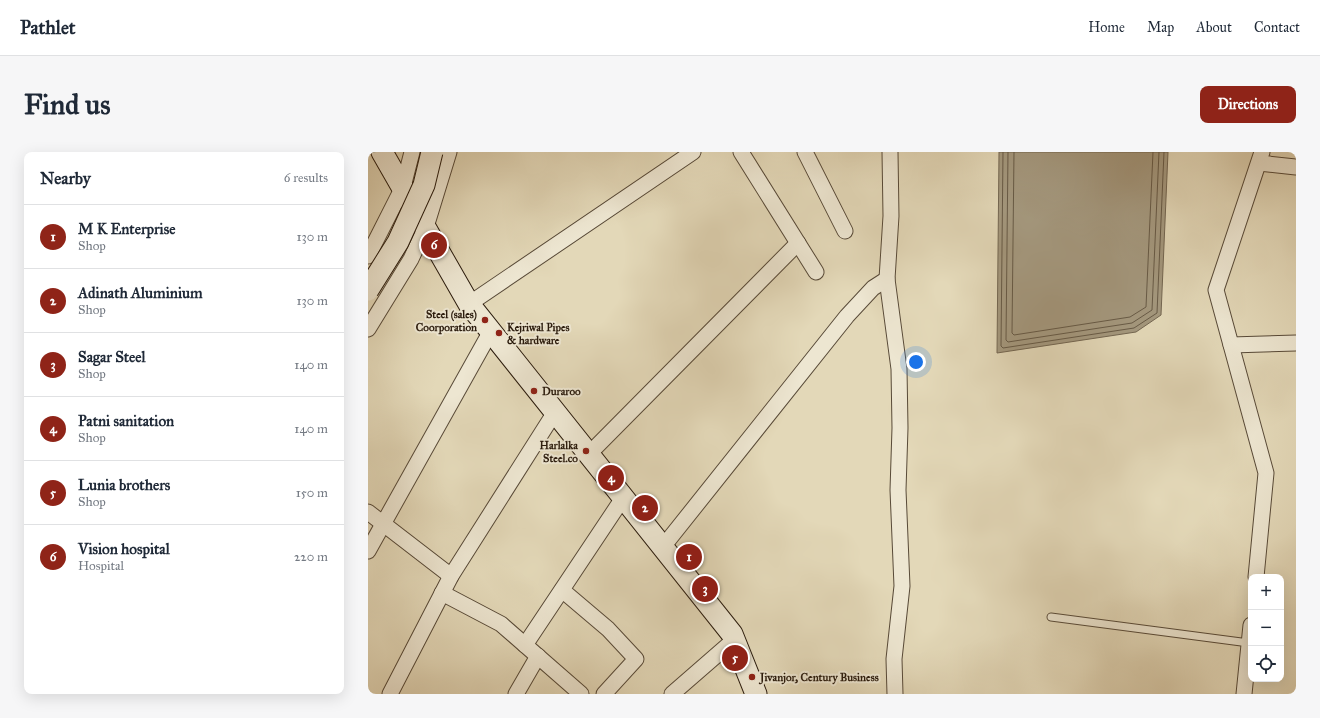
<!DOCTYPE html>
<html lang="en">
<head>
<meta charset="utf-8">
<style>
  :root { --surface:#fff; --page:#f6f6f7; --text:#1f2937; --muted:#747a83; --line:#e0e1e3; --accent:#8f2418 }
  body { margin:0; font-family:"IM FELL Great Primer",serif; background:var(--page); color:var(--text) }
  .controls { position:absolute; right:12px; bottom:12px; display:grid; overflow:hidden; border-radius:8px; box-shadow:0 4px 16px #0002 }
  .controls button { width:36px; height:36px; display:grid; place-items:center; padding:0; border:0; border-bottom:1px solid var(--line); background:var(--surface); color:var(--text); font:20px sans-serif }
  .you { position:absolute; left:548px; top:210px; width:14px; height:14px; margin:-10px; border:3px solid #fff; border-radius:50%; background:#1a73e8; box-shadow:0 0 0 6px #1a73e833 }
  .badge { display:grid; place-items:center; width:26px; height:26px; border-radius:50%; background:var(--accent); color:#fff; font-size:13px; font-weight:700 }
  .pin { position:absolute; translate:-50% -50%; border:2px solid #fff; box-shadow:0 1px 4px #0006 }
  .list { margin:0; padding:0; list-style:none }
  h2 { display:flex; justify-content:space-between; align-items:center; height:52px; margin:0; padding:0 16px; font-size:17px }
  h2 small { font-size:13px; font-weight:400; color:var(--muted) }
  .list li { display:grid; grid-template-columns:26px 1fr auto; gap:12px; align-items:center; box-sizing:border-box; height:64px; padding:0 16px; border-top:1px solid var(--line) }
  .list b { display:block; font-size:15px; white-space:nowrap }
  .list p { margin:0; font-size:13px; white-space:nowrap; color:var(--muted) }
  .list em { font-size:13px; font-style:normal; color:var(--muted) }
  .icon { flex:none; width:22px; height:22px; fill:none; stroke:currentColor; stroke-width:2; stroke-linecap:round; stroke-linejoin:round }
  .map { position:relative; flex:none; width:928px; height:542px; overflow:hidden; border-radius:8px }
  header { display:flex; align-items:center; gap:24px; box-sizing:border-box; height:56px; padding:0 20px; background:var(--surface); border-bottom:1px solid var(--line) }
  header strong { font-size:19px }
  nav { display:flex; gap:22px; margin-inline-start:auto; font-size:14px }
  .intro { display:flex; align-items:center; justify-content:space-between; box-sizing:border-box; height:96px; padding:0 24px }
  h1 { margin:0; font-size:28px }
  .button { padding:10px 18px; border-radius:8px; background:var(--accent); color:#fff; font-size:14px; font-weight:700 }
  main { display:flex; gap:24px; padding:0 24px }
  aside { flex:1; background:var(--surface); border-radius:8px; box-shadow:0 4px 16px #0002 }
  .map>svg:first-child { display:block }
  .water { fill:#a4987e; stroke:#736651 }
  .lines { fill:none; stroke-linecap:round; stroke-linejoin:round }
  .shore { stroke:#675a46; stroke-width:1 }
  .lane-casing { stroke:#584a38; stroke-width:9 }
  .street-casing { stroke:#584a38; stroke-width:17 }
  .secondary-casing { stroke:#2a1b0d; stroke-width:23 }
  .lane { stroke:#ede6d1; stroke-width:7 }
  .street { stroke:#ede6d1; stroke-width:15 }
  .secondary { stroke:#ede6d1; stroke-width:21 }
  .secondary-bridge-casing { stroke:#2a1b0d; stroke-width:23; stroke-linecap:butt }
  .secondary-bridge { stroke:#ede6d1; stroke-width:21 }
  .poi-dot { fill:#8f2418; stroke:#ede6d1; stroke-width:1.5 }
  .labels { text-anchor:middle; stroke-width:4; stroke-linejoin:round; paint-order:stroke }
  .poi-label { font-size:11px; font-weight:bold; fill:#2a1b0d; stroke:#ede6d1; text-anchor:start }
</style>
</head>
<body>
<header>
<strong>Pathlet</strong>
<nav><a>Home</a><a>Map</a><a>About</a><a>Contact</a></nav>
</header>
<div class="intro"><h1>Find us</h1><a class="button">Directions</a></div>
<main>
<aside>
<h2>Nearby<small>6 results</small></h2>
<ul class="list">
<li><span class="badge">1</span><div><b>M K Enterprise</b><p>Shop</p></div><em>130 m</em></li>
<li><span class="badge">2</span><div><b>Adinath Aluminium</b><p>Shop</p></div><em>130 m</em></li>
<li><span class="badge">3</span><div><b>Sagar Steel</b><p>Shop</p></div><em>140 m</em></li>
<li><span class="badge">4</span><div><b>Patni sanitation</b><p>Shop</p></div><em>140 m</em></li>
<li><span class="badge">5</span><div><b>Lunia brothers</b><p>Shop</p></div><em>150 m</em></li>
<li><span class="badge">6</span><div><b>Vision hospital</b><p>Hospital</p></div><em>220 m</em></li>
</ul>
</aside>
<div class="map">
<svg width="928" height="542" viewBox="0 0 928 542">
  <rect width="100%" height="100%" fill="#e3d8b8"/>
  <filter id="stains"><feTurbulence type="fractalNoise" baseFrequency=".005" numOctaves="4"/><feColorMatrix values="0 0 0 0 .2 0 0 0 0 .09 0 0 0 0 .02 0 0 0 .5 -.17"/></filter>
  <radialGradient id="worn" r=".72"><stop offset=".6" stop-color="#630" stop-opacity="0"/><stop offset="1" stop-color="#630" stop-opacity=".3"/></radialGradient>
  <polygon class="water" points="631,0 800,0 793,163 768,180 629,201"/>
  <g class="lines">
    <g class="shore">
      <polyline points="635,0 633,194 635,196 766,176 789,161 796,0"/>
      <polyline points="640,0 638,188 640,190 764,171 784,158 791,0"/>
      <polyline points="646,0 644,181 646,183 762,165 778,155 785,0"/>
    </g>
    <defs>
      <polyline id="lane" points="683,465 881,491"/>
      <g id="street">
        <polyline points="373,0 448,120"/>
        <polyline points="437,0 477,79"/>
        <polyline points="522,0 523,64 519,127 531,217 532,276 530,338 534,434 526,507 527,542"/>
        <polyline points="891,11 928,15"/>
        <polyline points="0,104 35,35 44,0"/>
        <polyline points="101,152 325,0"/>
        <polyline points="0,177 43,107 58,75 81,0"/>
        <polyline points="863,193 928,191"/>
        <polyline points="220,303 430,91"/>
        <polyline points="0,360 83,424"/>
        <polyline points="294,396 479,164 505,136 519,127"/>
        <polyline points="0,399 123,179"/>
        <polyline points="888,425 898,321 848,138 894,0"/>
        <polyline points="194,438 240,477 268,507 236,542"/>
        <polyline points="74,441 133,472 213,542"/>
        <polyline points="157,493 255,346"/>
        <polyline points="22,542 83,424 187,260"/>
        <polyline points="148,542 170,504"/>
        <polyline points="304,542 366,488"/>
        <polyline points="876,542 883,473"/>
      </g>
      <polyline id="secondary" points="14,0 101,152 364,482 388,542"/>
    </defs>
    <use href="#lane" class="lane-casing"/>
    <use href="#street" class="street-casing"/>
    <use href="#secondary" class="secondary-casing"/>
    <use href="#lane" class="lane"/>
    <use href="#street" class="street"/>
    <use href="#secondary" class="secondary"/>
    <defs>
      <polyline id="secondary-bridge" points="0,138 30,90 56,33 64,0"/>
    </defs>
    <use href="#secondary-bridge" class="secondary-bridge-casing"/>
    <use href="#secondary-bridge" class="secondary-bridge"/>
  </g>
  <g class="poi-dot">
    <circle cx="117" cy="168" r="4"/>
    <circle cx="131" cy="181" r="4"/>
    <circle cx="166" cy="239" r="4"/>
    <circle cx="218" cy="299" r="4"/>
    <circle cx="384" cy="525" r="4"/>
  </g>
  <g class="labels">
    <g class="poi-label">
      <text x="109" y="166" text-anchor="end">Steel (sales)<tspan x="109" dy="13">Coorporation</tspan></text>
      <text x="139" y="179">Kejriwal Pipes<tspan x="139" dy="13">&amp; hardware</tspan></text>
      <text x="174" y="243">Duraroo</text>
      <text x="210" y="297" text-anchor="end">Harlalka<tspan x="210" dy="13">Steel.co</tspan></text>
      <text x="392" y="529">Jivanjor, Century Business</text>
    </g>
  </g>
  <rect width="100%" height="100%" filter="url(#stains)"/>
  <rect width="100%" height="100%" fill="url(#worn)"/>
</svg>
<div class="controls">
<button>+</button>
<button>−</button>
<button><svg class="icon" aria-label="locate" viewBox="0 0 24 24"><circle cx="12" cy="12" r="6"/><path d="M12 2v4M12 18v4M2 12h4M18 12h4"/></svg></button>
</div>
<div class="you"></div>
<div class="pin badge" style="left:321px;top:405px">1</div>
<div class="pin badge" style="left:277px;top:356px">2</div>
<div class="pin badge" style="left:337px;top:437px">3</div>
<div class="pin badge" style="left:243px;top:326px">4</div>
<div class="pin badge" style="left:367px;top:506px">5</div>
<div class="pin badge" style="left:66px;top:93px">6</div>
</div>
</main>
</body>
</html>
